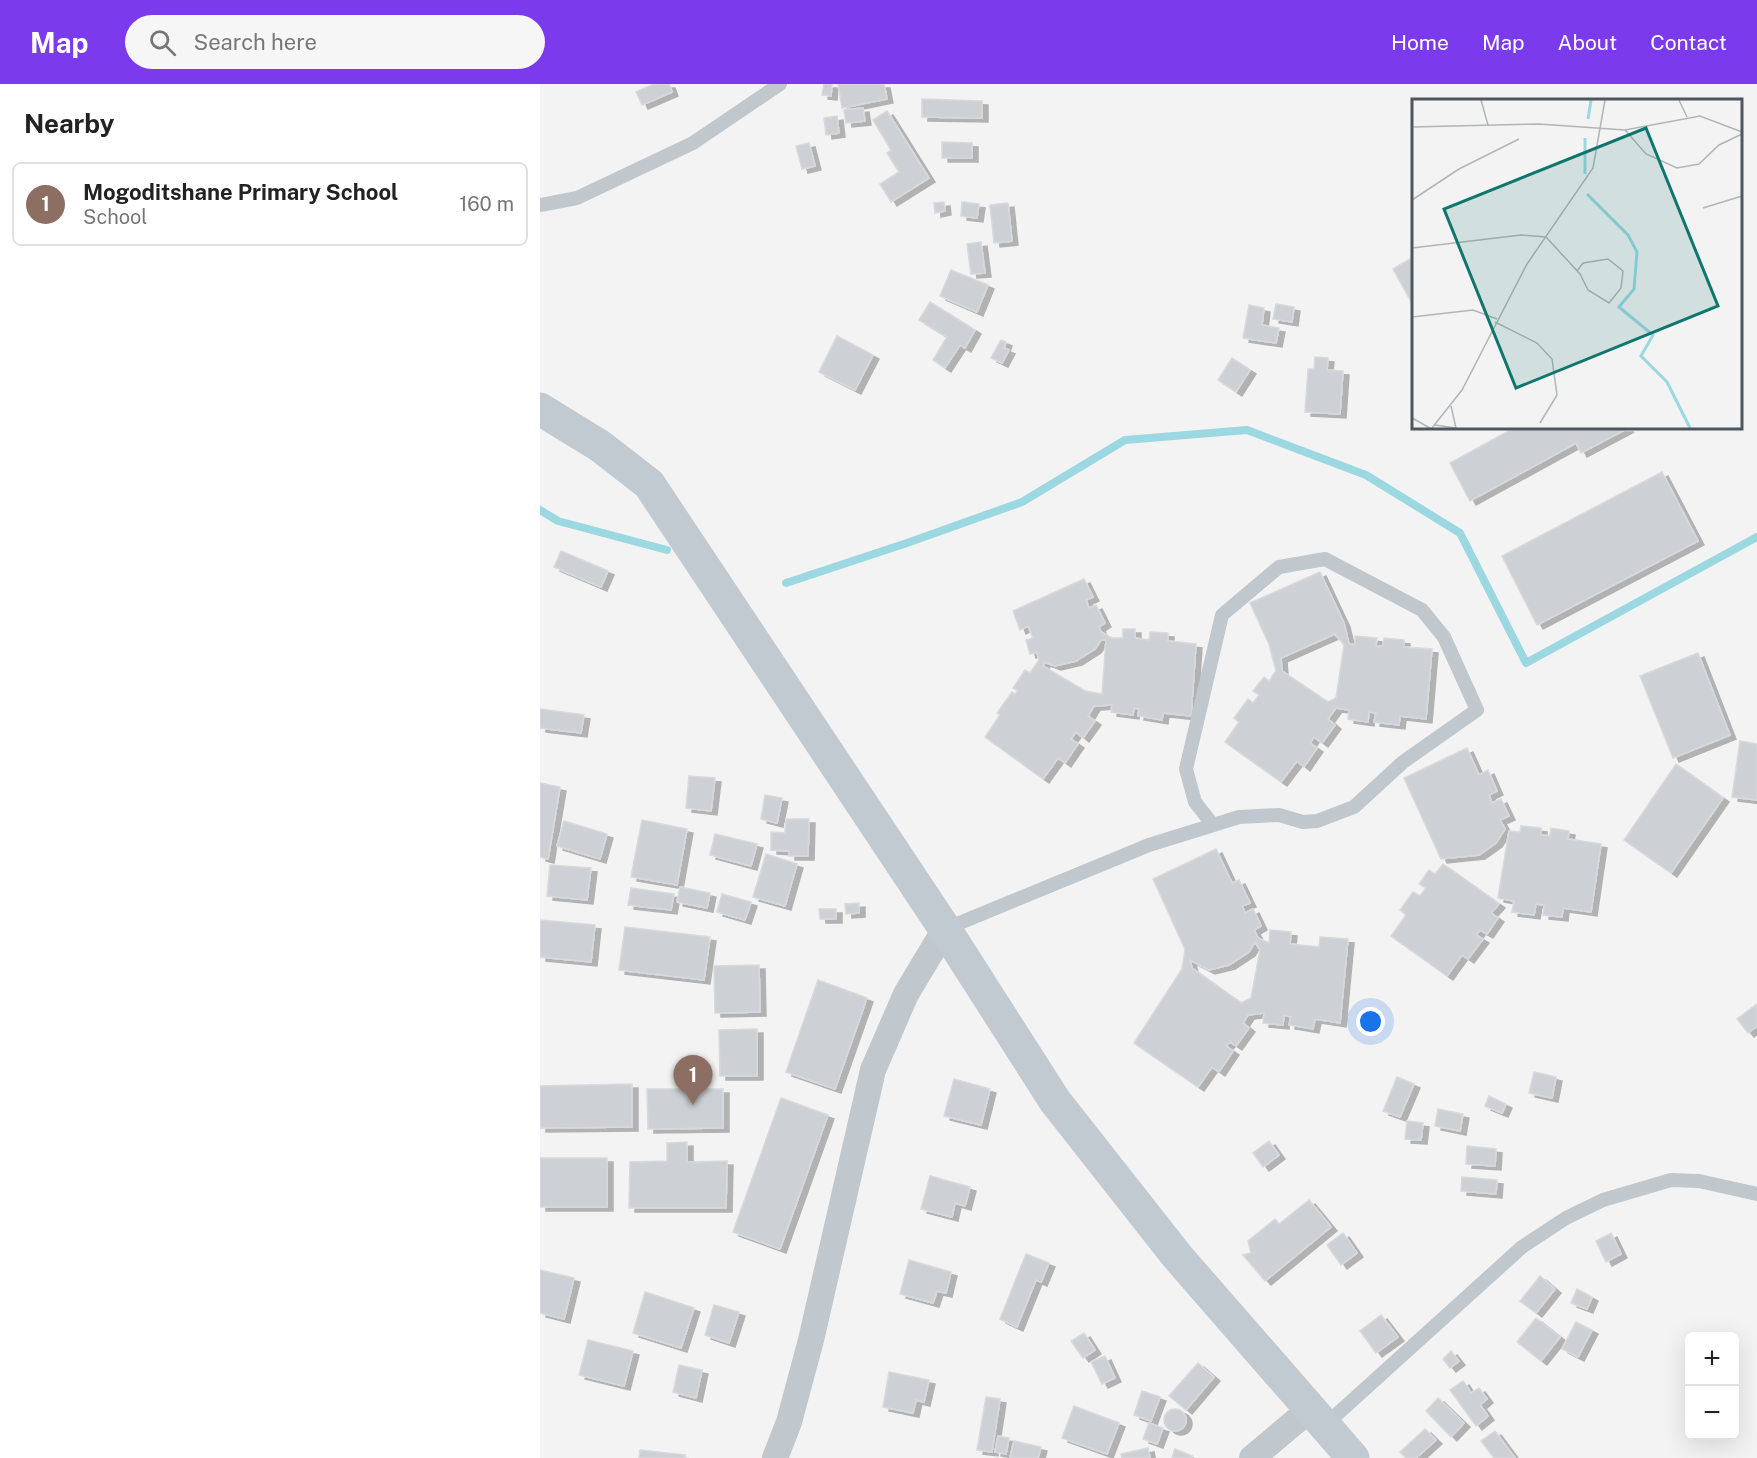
<!DOCTYPE html>
<html lang="en">
<head>
<meta charset="utf-8">
<style>
  :root { --surface:#fff; --page:#f6f6f6; --text:#222; --muted:#767676; --line:#e0e0e0; --accent:#7c3aed }
  body { margin:0; font-family:"Public Sans",sans-serif; background:var(--page); color:var(--text) }
  .controls { position:absolute; right:18px; bottom:18px; display:grid; overflow:hidden; border-radius:9px; box-shadow:0 6px 24px #0002 }
  .controls button { width:54px; height:54px; display:grid; place-items:center; padding:0; border:0; border-bottom:2px solid var(--line); background:var(--surface); color:var(--text); font:30px sans-serif }
  .you { position:absolute; left:831px; top:938px; width:21px; height:21px; margin:-15px; border:4px solid #fff; border-radius:50%; background:#1a73e8; box-shadow:0 0 0 9px #1a73e833 }
  .badge { display:grid; place-items:center; width:39px; height:39px; border-radius:50%; background:var(--accent); color:#fff; font-size:20px; font-weight:700 }
  .pin { position:absolute; translate:-50% -50px; filter:drop-shadow(0 2px 3px #0008) }
  .pin::after { content:''; position:absolute; top:32px; width:21px; height:18px; background:inherit; clip-path:polygon(0 0,100% 0,50% 100%) }
  .list { margin:0; padding:0; list-style:none }
  h2 { display:flex; justify-content:space-between; align-items:center; height:78px; margin:0; padding:0 24px; font-size:26px }
  h2 small { font-size:20px; font-weight:400; color:var(--muted) }
  .list li { display:grid; grid-template-columns:39px 1fr auto; gap:18px; align-items:center; box-sizing:border-box; height:84px; margin:0 12px 12px; padding:0 12px; border:2px solid var(--line); border-radius:9px }
  .list b { display:block; font-size:22px; white-space:nowrap }
  .list p { margin:0; font-size:20px; white-space:nowrap; color:var(--muted) }
  .list em { font-size:20px; font-style:normal; color:var(--muted) }
  .icon { flex:none; width:33px; height:33px; fill:none; stroke:currentColor; stroke-width:2; stroke-linecap:round; stroke-linejoin:round }
  .map { position:relative; flex:none; width:1217px; height:1374px; overflow:hidden }
  header { display:flex; align-items:center; gap:36px; box-sizing:border-box; height:84px; padding:0 30px; background:var(--accent); color:#fff }
  header strong { font-size:28px }
  nav { display:flex; gap:33px; margin-inline-start:auto; font-size:21px }
  .search { width:420px; height:54px; background:var(--page); display:flex; align-items:center; gap:15px; box-sizing:border-box; padding:0 21px; border-radius:33px; color:var(--muted); font-size:22px }
  main { display:flex }
  aside { flex:1; background:var(--surface) }
  .map>svg:first-child { display:block }
  .lines { fill:none; stroke-linecap:round; stroke-linejoin:round }
  .stream { stroke:#9bd8e2; stroke-width:8 }
  .building { fill:#cdd0d4; stroke:#d7d9dd; stroke-width:1.5; fill-rule:evenodd; filter:url(#shadow) }
  .lane { stroke:#c0c7cd; stroke-width:14 }
  .street { stroke:#c0c7cd; stroke-width:26 }
  .secondary { stroke:#c1cad1; stroke-width:33 }
  .inset-river { fill:none; stroke:#9bd8e2; stroke-width:3 }
  .inset-road { fill:none; stroke:#b1b5b7; stroke-width:1.5 }
  .view { fill:#0f766e; fill-opacity:0.15; stroke:#0f766e; stroke-width:3 }
  .inset-edge { fill:none; stroke:#4c575e; stroke-width:3 }
</style>
</head>
<body>
<header>
<strong>Map</strong>
<div class="search"><svg class="icon" aria-label="search" viewBox="0 0 24 24"><circle cx="10" cy="10" r="6"/><path d="M15 15l6 6"/></svg>Search here</div>
<nav><a>Home</a><a>Map</a><a>About</a><a>Contact</a></nav>
</header>
<main>
<aside>
<h2>Nearby<small></small></h2>
<ul class="list">
<li><span class="badge" style="background:#8d6e63">1</span><div><b>Mogoditshane Primary School</b><p>School</p></div><em>160 m</em></li>
</ul>
</aside>
<div class="map">
<svg width="1217" height="1374" viewBox="0 0 1217 1374">
  <defs>
    <filter id="shadow"><feDropShadow dx="6" dy="4" stdDeviation="0" flood-color="#0004"/></filter>
  </defs>
  <rect width="100%" height="100%" fill="#f4f3f3"/>
  <g class="lines">
    <g class="stream">
      <polyline points="0,426 18,437 127,466"/>
      <polyline points="246,499 367,459 482,418 585,356 707,346 826,391 920,449 986,579 1217,453"/>
    </g>
  </g>
  <g class="building">
    <polygon points="114,0 129,0 132,8 102,21 96,8"/>
    <polygon points="284,0 292,0 291,12 282,11"/>
    <polygon points="298,0 344,0 347,15 302,24"/>
    <polygon points="382,15 442,17 442,34 382,33"/>
    <polygon points="323,24 325,37 306,39 304,26"/>
    <polygon points="347,27 389,94 351,118 340,100 359,88 347,69 351,66 333,36"/>
    <polygon points="297,32 299,49 286,51 284,34"/>
    <polygon points="402,58 432,59 432,74 402,74"/>
    <polygon points="269,59 275,82 262,85 256,62"/>
    <polygon points="404,118 405,127 395,129 394,119"/>
    <polygon points="422,118 439,120 437,134 421,132"/>
    <polygon points="468,119 472,157 454,159 450,121"/>
    <polygon points="441,158 445,189 431,190 427,160"/>
    <polygon points="873,173 873,221 853,185"/>
    <polygon points="411,186 448,201 437,228 400,212"/>
    <polygon points="390,218 435,246 425,264 420,261 405,284 393,276 407,253 379,236"/>
    <polygon points="736,220 754,223 752,238 733,235"/>
    <polygon points="709,221 724,224 722,241 739,244 736,259 703,254"/>
    <polygon points="297,252 333,271 315,306 279,288"/>
    <polygon points="461,256 466,258 464,264 469,266 462,279 451,274"/>
    <polygon points="775,273 788,274 787,286 803,287 800,330 765,328 768,285 774,285"/>
    <polygon points="692,274 710,286 696,308 678,296"/>
    <polygon points="974,344 1088,344 1041,369 1036,359 930,417 910,379"/>
    <polygon points="1122,388 1158,457 997,541 962,472"/>
    <polygon points="21,467 68,487 61,503 14,483"/>
    <path d="M780,488L804,539L809,560H815V552L837,554L836,562H843L844,554L864,556V563L892,565L886,635L860,632L859,641L834,638L836,629L829,628L828,638L808,635L809,626L796,624L788,635L795,641L782,659L774,653L770,659L777,664L764,683L757,677L741,698L685,658L699,638L694,634L708,615L713,619L719,611L713,607L724,593L729,597L736,587L729,560L710,519ZM795,550L804,561L796,614L788,618L742,587L741,574Z"/>
    <path d="M544,495L553,513L546,516L549,524L556,521L565,539L559,543L561,548L572,554H583V545H595V554L609,556L610,548L628,549V557L656,560L651,632L623,629L622,636L598,632L599,625L594,624L593,631L571,628L572,621L554,622L548,632L555,637L543,654L536,648L531,655L538,660L525,679L518,674L503,695L445,653L460,631L457,629L472,608L475,610L478,607L473,604L485,586L490,589L499,576L497,568L490,570L486,556L493,554L488,542L480,546L473,527ZM561,556H566L562,610L545,607L503,582L504,578L515,582L536,577L555,565Z"/>
    <polygon points="1158,569 1190,651 1133,674 1100,592"/>
    <polygon points="0,625 44,631 41,649 0,644"/>
    <polygon points="1200,657 1217,660 1217,716 1192,713"/>
    <polygon points="927,664 939,691 948,686 957,707 949,711 952,719 961,715 969,732 960,736 965,745 956,759 939,771 901,775 864,694"/>
    <polygon points="1136,680 1183,714 1131,789 1084,756"/>
    <polygon points="149,692 175,694 171,727 146,724"/>
    <polygon points="0,699 20,703 8,775 0,773"/>
    <polygon points="225,711 242,714 237,739 221,735"/>
    <polygon points="246,735 269,735 268,772 249,772 249,767 231,766 231,748 245,749"/>
    <polygon points="102,736 147,745 137,801 91,793"/>
    <polygon points="24,737 67,750 60,775 17,762"/>
    <polygon points="981,742 1001,744 1001,751 1010,752 1011,744 1029,747 1028,755 1061,760 1051,828 1023,824 1022,833 1003,831 1004,821 996,820 994,831 972,828 974,817 958,814 969,747 980,748"/>
    <polygon points="175,750 217,760 211,782 170,771"/>
    <path d="M676,765L692,799L699,796L710,819L702,822L705,829L713,825L721,842L714,846L718,854L729,859L730,846L751,848L750,860L779,863L780,853L808,855L800,939L775,935L773,945L749,941L751,933L744,931L743,941L723,939L724,929L708,931L703,939L709,944L696,962L690,958L686,962L693,967L679,988L672,983L658,1003L594,959L642,885L645,865L613,795ZM715,858L720,866L711,914L701,919L652,884L650,876L669,886L689,881L709,868Z"/>
    <polygon points="226,770 257,780 245,822 213,813"/>
    <polygon points="903,780 959,820 951,829 958,834 947,850 940,846 936,851 943,855 928,875 922,871 907,892 851,852 866,831 860,826 873,808 880,812 886,804 879,800 889,786 895,790"/>
    <polygon points="10,781 51,784 47,816 7,812"/>
    <polygon points="140,803 170,809 167,824 137,818"/>
    <polygon points="91,804 134,810 131,826 88,821"/>
    <polygon points="182,810 211,818 205,836 177,828"/>
    <polygon points="319,819 319,829 306,830 305,820"/>
    <polygon points="279,825 296,825 296,835 280,835"/>
    <polygon points="0,836 55,841 51,878 0,873"/>
    <polygon points="85,843 170,853 164,896 79,886"/>
    <polygon points="219,881 220,928 175,929 174,882"/>
    <polygon points="278,896 327,914 295,1005 246,988"/>
    <polygon points="1217,920 1217,942 1208,949 1197,935"/>
    <polygon points="217,945 217,992 180,992 179,946"/>
    <polygon points="994,988 1016,993 1012,1014 989,1009"/>
    <polygon points="857,993 874,1000 860,1033 843,1027"/>
    <polygon points="414,995 450,1005 441,1041 404,1032"/>
    <polygon points="92,1000 92,1043 0,1044 0,1002"/>
    <polygon points="107,1005 183,1005 183,1044 108,1045"/>
    <polygon points="949,1012 966,1020 962,1029 945,1022"/>
    <polygon points="241,1014 288,1031 240,1165 193,1148"/>
    <polygon points="898,1025 923,1030 920,1047 895,1042"/>
    <polygon points="867,1037 883,1039 881,1056 865,1055"/>
    <polygon points="729,1057 739,1071 723,1083 713,1069"/>
    <polygon points="147,1058 147,1078 187,1077 186,1124 89,1124 90,1078 127,1077 127,1059"/>
    <polygon points="927,1062 956,1065 955,1082 926,1080"/>
    <rect x="0" y="1074" width="67" height="49"/>
    <polygon points="390,1092 430,1103 425,1122 415,1119 412,1133 381,1125"/>
    <polygon points="922,1093 957,1096 956,1110 921,1107"/>
    <polygon points="769,1116 791,1143 725,1197 703,1171 711,1169 708,1157 735,1135 739,1140"/>
    <polygon points="803,1149 817,1169 801,1181 787,1161"/>
    <polygon points="1071,1149 1081,1170 1066,1178 1056,1157"/>
    <polygon points="486,1170 509,1179 501,1198 496,1196 477,1243 460,1235"/>
    <polygon points="369,1176 411,1188 406,1209 397,1207 393,1219 360,1210"/>
    <polygon points="0,1186 34,1194 24,1235 0,1229"/>
    <polygon points="1000,1192 1015,1205 996,1229 980,1217"/>
    <polygon points="1037,1205 1052,1213 1047,1225 1031,1219"/>
    <polygon points="105,1208 154,1224 141,1264 93,1249"/>
    <polygon points="174,1221 199,1228 189,1259 165,1251"/>
    <polygon points="841,1231 858,1253 836,1269 820,1247"/>
    <polygon points="996,1234 1020,1253 1001,1277 977,1258"/>
    <polygon points="1036,1238 1052,1246 1038,1273 1022,1265"/>
    <polygon points="544,1249 555,1266 543,1274 531,1257"/>
    <polygon points="48,1256 93,1267 84,1302 39,1291"/>
    <polygon points="911,1267 919,1277 910,1284 903,1275"/>
    <polygon points="565,1272 575,1294 562,1300 551,1278"/>
    <polygon points="658,1279 674,1293 646,1326 629,1312"/>
    <polygon points="139,1281 162,1286 156,1314 133,1308"/>
    <polygon points="349,1288 389,1296 384,1318 376,1316 373,1329 343,1323"/>
    <polygon points="923,1297 931,1309 939,1304 947,1315 940,1321 948,1332 936,1342 910,1306"/>
    <polygon points="602,1307 620,1313 611,1337 594,1331"/>
    <polygon points="446,1313 460,1315 452,1368 437,1366"/>
    <polygon points="898,1314 924,1339 911,1353 886,1327"/>
    <polygon points="534,1322 579,1339 567,1370 522,1354"/>
    <circle cx="635" cy="1336" r="11"/>
    <polygon points="609,1339 623,1344 617,1360 603,1355"/>
    <polygon points="885,1345 896,1356 876,1374 866,1374 860,1368"/>
    <polygon points="955,1347 975,1374 954,1374 941,1357"/>
    <polygon points="458,1352 469,1354 466,1370 455,1368"/>
    <polygon points="474,1357 501,1363 498,1374 470,1374"/>
    <polygon points="608,1364 610,1374 582,1374 581,1370"/>
    <polygon points="635,1365 652,1372 651,1374 632,1374"/>
    <polygon points="100,1366 145,1371 145,1374 99,1374"/>
  </g>
  <g class="lines">
    <g class="lane">
      <polyline points="0,121 37,114 153,59 240,0"/>
      <polyline points="405,845 609,761 699,733 739,731 763,738 777,737 814,723 863,678 937,626 904,553 882,526 785,475 739,483 682,531 646,685 655,718 673,741"/>
      <polyline points="784,1342 982,1163 1026,1134 1063,1116 1131,1096 1159,1097 1217,1110"/>
    </g>
    <g class="street">
      <polyline points="235,1374 249,1338 271,1256 333,986 366,910 405,845"/>
      <polyline points="712,1374 769,1326"/>
    </g>
    <polyline class="secondary" points="0,325 60,362 109,400 405,845 515,1017 637,1172 813,1374"/>
  </g>
  <g transform="translate(872 15)">
    <rect width="330" height="330" fill="#f4f3f3"/>
    <path class="inset-river" d="M176,20L179,1M173,75V39M175,95L216,136L225,153L222,190L207,208L241,236L229,257L255,283L278,329"/>
    <path class="inset-road" d="M69,1L76,26M267,1L275,18M0,28L127,25L213,31L288,17L330,33M213,31L234,55L265,69L287,65L307,46L330,35M0,101L47,70L107,40M291,109L330,97M0,149L109,136L134,138L168,175L176,191L197,204L209,189L211,172L196,160L171,164L165,172M0,218L61,211L85,220M83,223L125,244L140,260L145,296L128,324M0,319L18,329M23,326L44,329L39,307M20,329L50,291L115,165L181,69L193,1"/>
    <path class="view" d="M234,29L306,207L104,289L32,110Z"/>
    <rect width="330" height="330" class="inset-edge"/>
  </g>
</svg>
<div class="controls">
<button>+</button>
<button>−</button>
</div>
<div class="you"></div>
<div class="pin badge" style="left:153px;top:1021px;background:#8d6e63">1</div>
</div>
</main>
</body>
</html>
